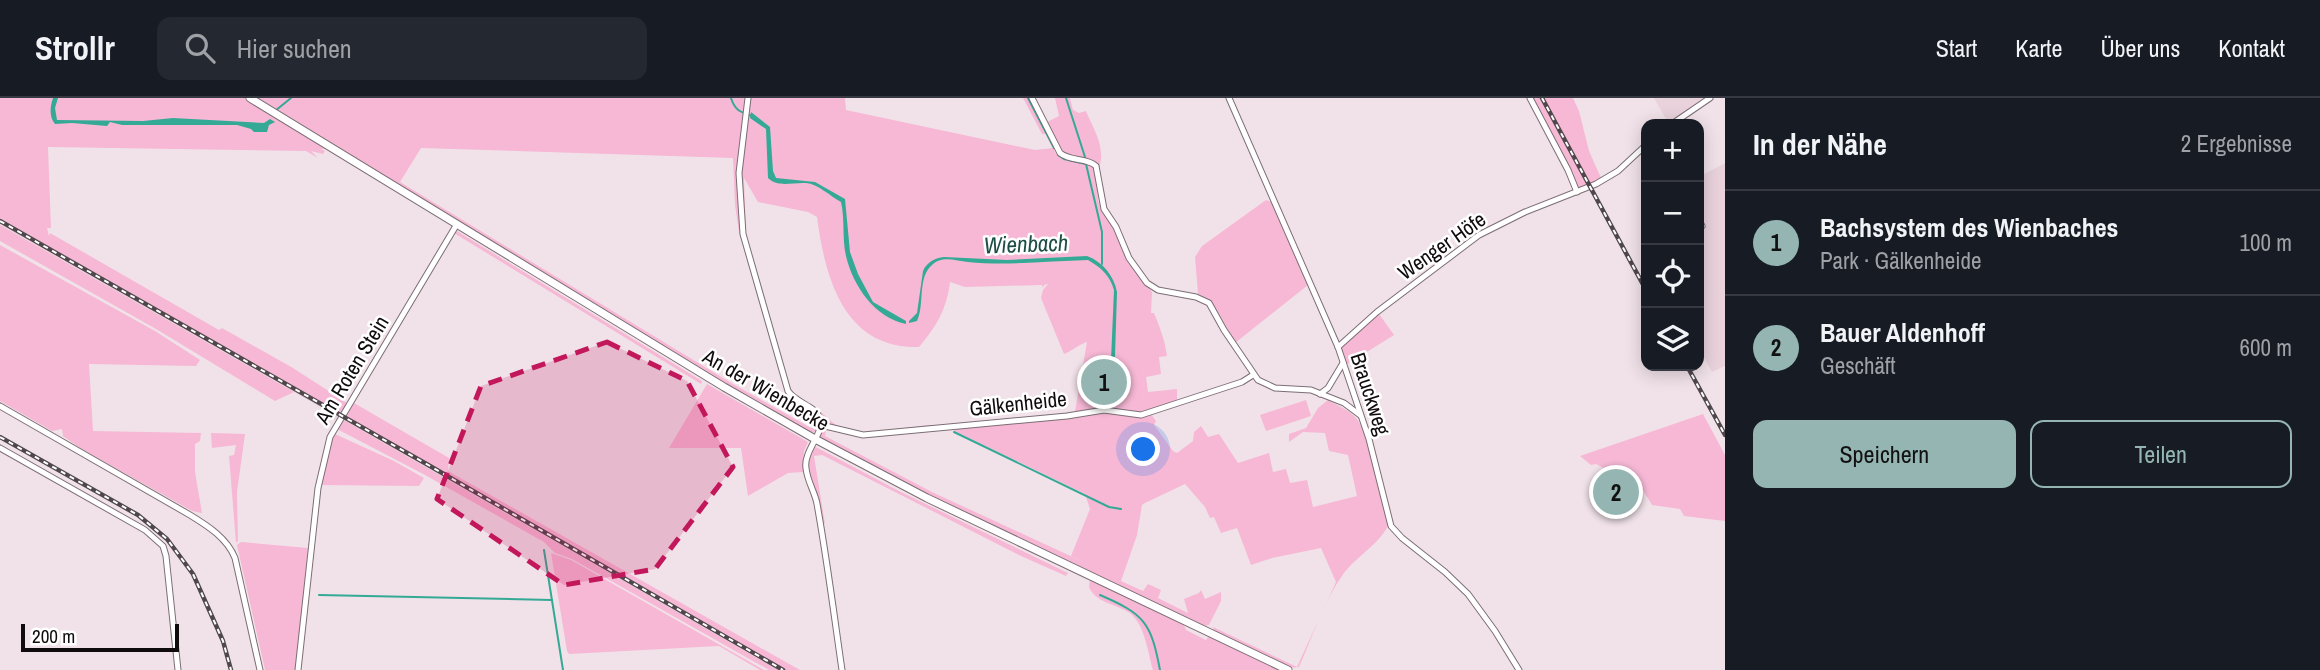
<!DOCTYPE html>
<html lang="de">
<head>
<meta charset="utf-8">
<style>
  :root { --surface:#171b24; --page:#242831; --text:#f1f3f6; --muted:#9ea1a6; --line:#363941; --accent:#95b5b2 }
  body { margin:0; font-family:"Archivo Narrow",sans-serif; background:var(--page); color:var(--text) }
  .controls { position:absolute; right:21px; top:21px; display:grid; overflow:hidden; border-radius:14px; box-shadow:0 4px 18px #0003 }
  .controls button { width:63px; height:63px; display:grid; place-items:center; padding:0; border:0; border-bottom:2px solid var(--line); background:var(--surface); color:var(--text); font:35px sans-serif }
  .scale { position:absolute; left:21px; bottom:18px; width:158px; box-sizing:border-box; padding-left:7px; border:4px solid #100b0d; border-top:0; font-size:19px; line-height:24px; white-space:nowrap; color:#100b0d; -webkit-text-stroke:5px #fff; paint-order:stroke }
  .you { position:absolute; left:1144px; top:352px; width:24px; height:24px; margin:-18px; border:5px solid #fff; border-radius:50%; background:#1a73e8; box-shadow:0 0 0 10px #1a73e833 }
  .badge { display:grid; place-items:center; width:46px; height:46px; border-radius:50%; background:var(--accent); color:#111; font-size:23px; font-weight:700 }
  .pin { position:absolute; translate:-50% -50%; border:4px solid #fff; box-shadow:0 2px 7px #0006 }
  .list { margin:0; padding:0; list-style:none }
  h2 { display:flex; justify-content:space-between; align-items:center; height:91px; margin:0; padding:0 28px; font-size:30px }
  h2 small { font-size:23px; font-weight:400; color:var(--muted) }
  .list li { display:grid; grid-template-columns:46px 1fr auto; gap:21px; align-items:center; box-sizing:border-box; height:105px; padding:0 28px; border-top:2px solid var(--line) }
  .list b { display:block; font-size:26px; white-space:nowrap }
  .list p { margin:0; font-size:23px; white-space:nowrap; color:var(--muted) }
  .list em { font-size:23px; font-style:normal; color:var(--muted) }
  .actions { display:flex; gap:14px; padding:21px 28px }
  .actions a { flex:1; padding:16px 0; border:2px solid var(--accent); border-radius:14px; text-align:center; font-size:24px; color:var(--accent) }
  .actions .main { background:var(--accent); color:#111 }
  .icon { flex:none; width:38px; height:38px; fill:none; stroke:currentColor; stroke-width:2; stroke-linecap:round; stroke-linejoin:round }
  .map { position:relative; flex:none; width:1725px; height:572px; overflow:hidden }
  header { display:flex; align-items:center; gap:42px; box-sizing:border-box; height:98px; padding:0 35px; background:var(--surface); border-bottom:2px solid var(--line) }
  header strong { font-size:33px }
  nav { display:flex; gap:38px; margin-inline-start:auto; font-size:24px }
  .search { width:490px; height:63px; background:var(--page); display:flex; align-items:center; gap:18px; box-sizing:border-box; padding:0 24px; border-radius:14px; color:var(--muted); font-size:26px }
  main { display:flex }
  aside { flex:1; background:var(--surface) }
  .map>svg:first-child { display:block }
  .built { fill:#e9d2dc }
  .green { fill:#f6b8d5; fill-rule:evenodd }
  .water { fill:#34a995 }
  .lines { fill:none; stroke-linecap:round; stroke-linejoin:round }
  .stream { stroke:#34a995; stroke-width:2 }
  .minor-casing { stroke:#7b6e74; stroke-width:7 }
  .tertiary-casing { stroke:#7b6e74; stroke-width:9 }
  .minor { stroke:#fff; stroke-width:5 }
  .tertiary { stroke:#fff; stroke-width:7 }
  .rail-casing { stroke:#4f474b; stroke-width:4.5 }
  .rail { stroke:#fff; stroke-width:2; stroke-dasharray:5; stroke-linecap:butt }
  .marked { fill:#c2185b; fill-opacity:0.2; stroke:#c2185b; stroke-width:5; stroke-dasharray:14 9; stroke-linejoin:round }
  .labels { text-anchor:middle; stroke-width:5; stroke-linejoin:round; paint-order:stroke }
  .street-label { font-size:21px; fill:#100b0d; stroke:#fff }
  .water-label { font-size:23px; font-style:italic; fill:#1d4e45; stroke:#fff }
</style>
</head>
<body>
<header>
<strong>Strollr</strong>
<div class="search"><svg class="icon" aria-label="search" viewBox="0 0 24 24"><circle cx="10" cy="10" r="6"/><path d="M15 15l6 6"/></svg>Hier suchen</div>
<nav><a>Start</a><a>Karte</a><a>Über uns</a><a>Kontakt</a></nav>
</header>
<main>
<div class="map">
<svg width="1725" height="572" viewBox="0 0 1725 572">
  <rect width="100%" height="100%" fill="#f1e2e9"/>
  <g class="built">
    <polygon points="1654,0 1710,0 1673,25 1666,21"/>
    <polygon points="1725,65 1725,268 1712,274 1699,250 1699,131 1703,129 1699,121 1699,79"/>
    <polygon points="0,121 340,315 336,323 330,319 331,315 0,127"/>
    <polygon points="344,317 441,372 785,572 778,572 574,455 342,321"/>
  </g>
  <g class="green">
    <path d="M0,0H845L846,12L1035,52L1053,50L1046,36H1042L1023,0H1030L1056,50L1054,52L1056,56L1061,53L1047,24L1059,18L1055,0H1070L1073,12L1079,15L1086,13C1091,26 1101,41 1101,56C1102,62 1099,66 1100,73L1096,75L1098,102L1101,111L1116,134L1127,163L1152,194L1151,215H1154C1160,230 1165,242 1167,258L1159,259L1161,276L1146,279L1148,294L1177,291V302L1142,315L1126,314V318L1136,319L1151,316L1156,323L1154,327L1173,353L1177,355L1193,343L1194,334L1201,328L1208,339L1219,336L1238,365L1269,355L1273,374L1286,371L1290,385L1307,382L1313,409L1357,398L1348,357L1329,353L1325,335L1303,334L1289,344V336L1306,330L1318,310L1328,302C1338,308 1348,311 1356,320C1372,338 1382,402 1388,428C1378,447 1357,458 1344,475C1324,502 1313,538 1299,569L1291,570L1214,533L1213,529L1297,569L1336,484L1321,450L1272,460L1251,467L1237,430L1221,435L1214,419L1210,420L1205,409L1185,386L1145,405L1142,407L1137,437L1121,483L1143,493L1148,486L1161,492L1158,500L1188,515L1184,501L1199,495L1201,492L1205,501L1221,494V503L1209,527L1203,528L1119,488L1117,493L1183,525L1186,532L1206,542L1208,539L1207,536L1282,572H1153C1148,555 1145,527 1130,515C1117,506 1095,505 1089,489L1091,474L919,393L822,341L820,338L822,333L830,330L861,338L943,331L865,339L829,332L826,333L825,338L932,394L1092,468L1071,458L1090,411L1085,396L954,333L955,330L1074,319L1087,244C1081,245 1072,253 1064,256L1041,200L1043,192L1048,186L1044,187L1043,190L1042,187L965,189L950,184C947,211 936,229 919,249C844,251 825,180 817,119L808,114L758,104L744,80L746,140L787,283C795,302 804,300 818,312C826,317 831,325 840,329C872,344 911,323 943,328L865,335L853,334L823,323L815,311L793,299L786,283C765,211 735,137 742,60H739L738,102L746,153L787,295C796,308 813,309 819,323L816,333L810,335L731,290L326,43L323,47L325,51H321L325,53L323,56L311,53L318,60L306,53L48,49L51,130H47L49,138L50,135L219,232L222,230L293,270L347,305L340,315L0,121ZM421,50L733,60L735,107L739,134L786,296L790,305L811,317L814,327L811,330L733,286L400,84Z"/>
    <polygon points="1532,0 1573,0 1579,13 1589,53 1601,80 1579,91 1576,89 1570,71"/>
    <path d="M1266,102L1272,104L1308,187L1235,245C1224,227 1218,204 1198,196L1195,159L1202,148Z"/>
    <polygon points="0,127 294,294 275,303 156,231 0,143"/>
    <polygon points="457,133 702,283 701,286 454,135"/>
    <polygon points="0,147 155,233 200,262 196,268 89,266 93,333 201,335 200,343 195,346 195,374 202,415 192,413 80,350 63,338 62,331 52,333 0,303"/>
    <polygon points="1379,216 1394,237 1346,267 1341,250"/>
    <polygon points="707,286 808,344 804,353 803,374 788,375 748,398 741,350 669,350"/>
    <polygon points="1306,302 1311,318 1266,333 1260,317"/>
    <polygon points="354,305 449,360 448,373 800,572 785,572 346,319"/>
    <polygon points="1703,316 1725,357 1725,423 1684,418 1680,411 1652,407 1636,381 1613,375 1596,366 1591,367 1580,358"/>
    <polygon points="342,321 778,572 769,572 572,461 555,455 544,444 425,377 337,331"/>
    <polygon points="211,335 245,336 237,394 238,443 236,445 229,358 234,357 236,347 212,350"/>
    <polygon points="335,336 394,363 424,380 419,388 320,387 333,337"/>
    <path d="M814,348L897,392L1068,475L1066,478L1021,458L830,361L822,357L814,358L825,426L822,424C820,414 819,405 817,396C811,375 803,369 814,348Z"/>
    <polygon points="241,444 308,450 296,572 265,572 237,447"/>
    <polygon points="551,455 571,462 764,572 760,572 719,548 569,556 567,553"/>
  </g>
  <g class="water">
    <path d="M53,0H58L55,10L57,22L143,23L173,20L264,25L270,21L275,24L269,27L267,34H254L251,31L237,27H122L110,24L107,28L72,25L55,26C49,19 50,9 53,0Z"/>
    <path d="M751,14L770,29L773,73L776,80L815,84L845,101L850,154L858,176L873,204L906,223V226C875,220 853,188 846,158C842,141 845,121 841,104C830,98 818,86 806,85C793,84 778,90 768,80L766,31L750,20Z"/>
    <path d="M1087,158C1103,164 1114,178 1117,194L1115,258L1104,310H1100L1111,262L1114,192C1110,177 1100,169 1088,162C1049,163 1007,168 968,164C956,163 942,157 932,167C917,180 925,206 917,223L909,225V223L917,215L923,173C927,164 935,160 944,159L1007,162Z"/>
  </g>
  <g class="lines">
    <g class="stream">
      <path d="M731,0C735,13 741,14 752,18"/>
      <polyline points="1028,0 1054,50"/>
      <polyline points="1066,0 1085,59"/>
      <polyline points="275,13 291,0"/>
      <polyline points="1058,57 1064,61 1086,66"/>
      <polyline points="1086,66 1102,134 1102,166"/>
      <polyline points="954,334 1109,409 1121,411"/>
      <polyline points="544,452 563,572"/>
      <polyline points="319,497 552,502"/>
      <path d="M1100,497C1144,516 1151,524 1160,572"/>
    </g>
    <defs>
      <g id="minor">
        <path d="M748,0L739,75L743,136L788,293C796,305 814,307 820,320C826,333 803,353 806,370C807,383 815,394 817,406C827,461 834,517 842,572"/>
        <path d="M1032,0L1060,55C1071,64 1086,59 1096,68L1104,111L1116,129L1129,160L1147,185L1158,192L1196,199L1209,205L1224,232L1258,282L1275,290L1311,292L1344,305L1360,317"/>
        <polyline points="1229,0 1338,249 1369,341 1391,428 1402,440 1445,474 1468,496 1495,533 1519,572"/>
        <polyline points="1530,0 1568,72 1577,94"/>
        <polyline points="1672,26 1710,0"/>
        <polyline points="1699,122 1702,128"/>
        <polyline points="1338,249 1377,214 1479,137 1525,114 1596,86 1618,73 1646,47"/>
        <polyline points="1320,296 1328,290 1343,265"/>
        <path d="M0,308L190,417C208,428 227,440 235,460L260,572"/>
        <polyline points="821,327 863,337 1067,318 1104,312 1141,317 1242,284 1253,277"/>
        <polyline points="0,350 145,432 163,448 166,458 178,572"/>
        <polyline points="298,572 318,390 330,339 457,126"/>
      </g>
      <polyline id="tertiary" points="250,0 724,289 815,341 927,400 1288,572"/>
    </defs>
    <use href="#minor" class="minor-casing"/>
    <use href="#tertiary" class="tertiary-casing"/>
    <use href="#minor" class="minor"/>
    <use href="#tertiary" class="tertiary"/>
    <defs>
      <g id="rail">
        <polyline points="1542,0 1646,192"/>
        <polyline points="0,123 430,368 783,572"/>
        <polyline points="1687,268 1725,337"/>
        <polyline points="0,339 138,417 167,441 193,476 223,543 231,572"/>
      </g>
    </defs>
    <use href="#rail" class="rail-casing"/>
    <use href="#rail" class="rail"/>
  </g>
  <path class="marked" d="M607,244L687,283L733,369L655,471L564,487L437,401L481,288Z"/>
  <g class="labels">
    <g class="street-label">
      <text transform="translate(1442 148) rotate(-35)" y="7">Wenger Höfe</text>
      <text transform="translate(352 272) rotate(-59)" y="7">Am Roten Stein</text>
      <text transform="translate(766 292) rotate(30)" y="7">An der Wienbecke</text>
      <text transform="translate(1370 296) rotate(72)" y="7">Brauckweg</text>
      <text transform="translate(1018 306) rotate(-6)" y="7">Gälkenheide</text>
    </g>
    <g class="water-label">
      <text transform="translate(1026 146) rotate(-2)" y="8">Wienbach</text>
    </g>
  </g>
</svg>
<div class="controls">
<button>+</button>
<button>−</button>
<button><svg class="icon" aria-label="locate" viewBox="0 0 24 24"><circle cx="12" cy="12" r="6"/><path d="M12 2v4M12 18v4M2 12h4M18 12h4"/></svg></button>
<button><svg class="icon" aria-label="layers" viewBox="0 0 24 24"><path d="M12 4l9 5-9 5-9-5zM3 14l9 5 9-5"/></svg></button>
</div>
<div class="scale">200 m</div>
<div class="you"></div>
<div class="pin badge" style="left:1104px;top:284px">1</div>
<div class="pin badge" style="left:1616px;top:394px">2</div>
</div>
<aside>
<h2>In der Nähe<small>2 Ergebnisse</small></h2>
<ul class="list">
<li><span class="badge">1</span><div><b>Bachsystem des Wienbaches</b><p>Park · Gälkenheide</p></div><em>100 m</em></li>
<li><span class="badge">2</span><div><b>Bauer Aldenhoff</b><p>Geschäft</p></div><em>600 m</em></li>
</ul>
<div class="actions"><a class="main">Speichern</a><a>Teilen</a></div>
</aside>
</main>
</body>
</html>
